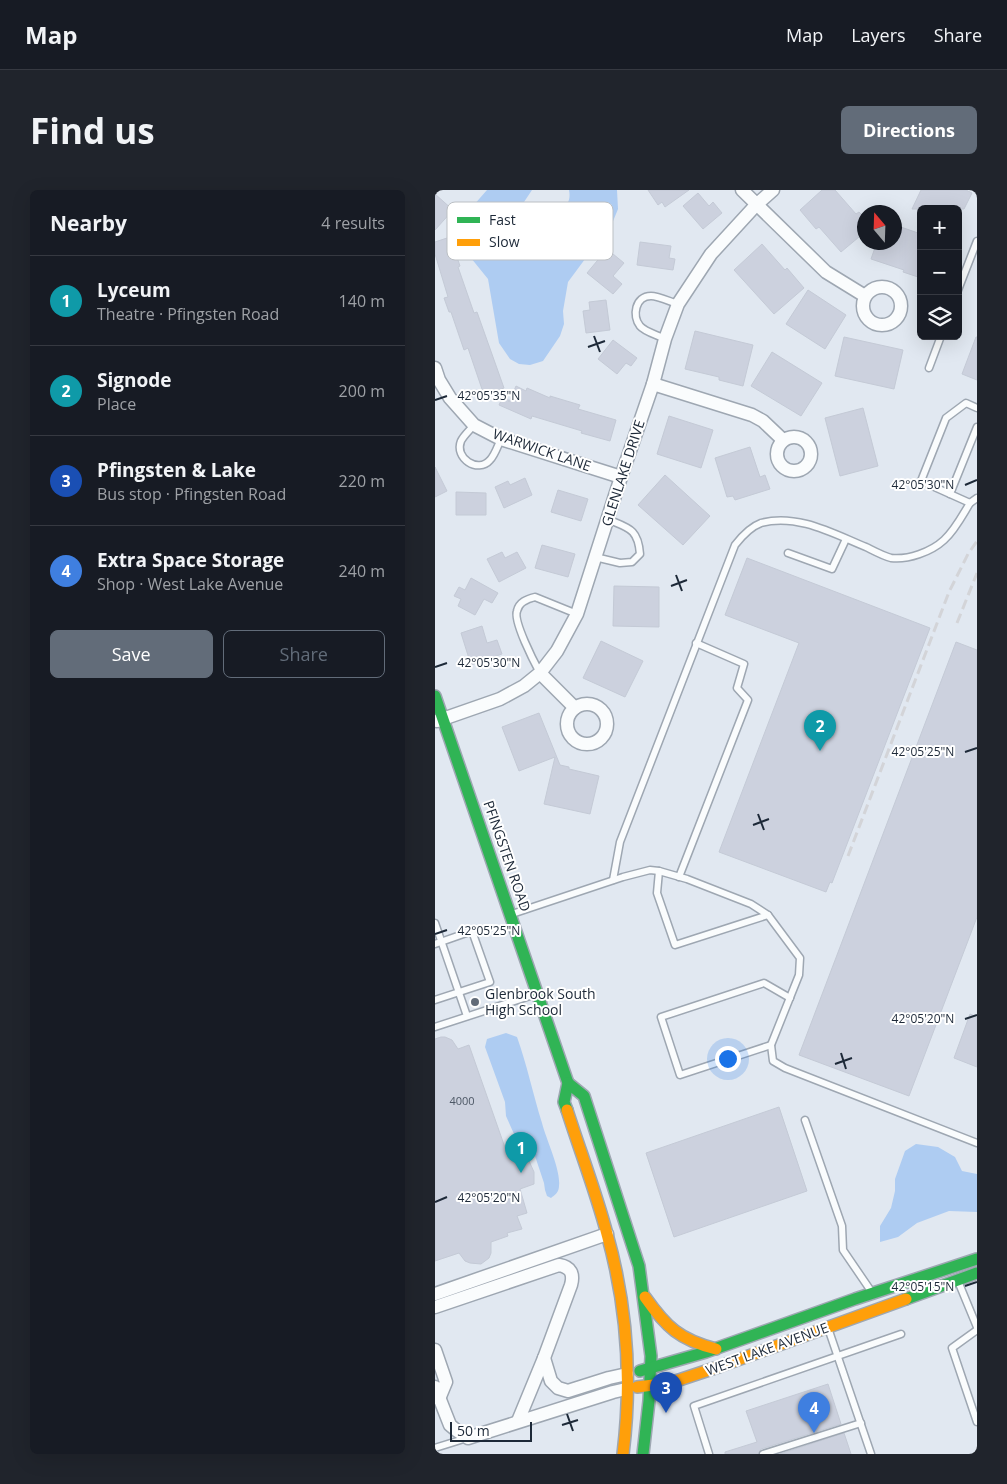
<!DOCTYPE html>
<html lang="en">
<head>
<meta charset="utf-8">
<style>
  :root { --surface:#171b24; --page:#20242c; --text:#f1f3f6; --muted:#9ea1a6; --line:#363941; --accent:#626c79 }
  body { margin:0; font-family:"Open Sans",sans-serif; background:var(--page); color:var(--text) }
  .controls { position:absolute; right:15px; top:15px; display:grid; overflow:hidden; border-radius:8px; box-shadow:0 5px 20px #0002 }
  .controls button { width:45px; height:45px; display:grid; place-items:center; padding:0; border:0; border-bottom:1px solid var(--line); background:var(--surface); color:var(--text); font:25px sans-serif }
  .compass { position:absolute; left:422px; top:15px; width:45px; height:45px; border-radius:50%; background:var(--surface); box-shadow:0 5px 20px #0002; rotate:341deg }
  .scale { position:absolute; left:15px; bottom:12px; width:82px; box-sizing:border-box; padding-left:5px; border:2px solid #1d2938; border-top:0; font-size:14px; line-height:18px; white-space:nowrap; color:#1d2938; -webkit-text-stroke:4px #fff; paint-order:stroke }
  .you { position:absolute; left:292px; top:868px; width:18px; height:18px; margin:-12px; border:4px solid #fff; border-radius:50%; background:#1a73e8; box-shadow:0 0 0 8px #1a73e833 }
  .badge { display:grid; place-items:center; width:32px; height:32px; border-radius:50%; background:var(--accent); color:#fff; font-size:16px; font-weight:700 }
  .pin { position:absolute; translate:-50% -41px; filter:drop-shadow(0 1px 2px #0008) }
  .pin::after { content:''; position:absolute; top:26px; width:18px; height:15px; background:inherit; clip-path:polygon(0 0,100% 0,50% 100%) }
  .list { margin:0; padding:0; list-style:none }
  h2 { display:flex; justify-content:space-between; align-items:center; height:65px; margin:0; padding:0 20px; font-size:21px }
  h2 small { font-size:16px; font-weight:400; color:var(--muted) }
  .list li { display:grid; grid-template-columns:32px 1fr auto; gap:15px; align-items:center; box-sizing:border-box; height:90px; padding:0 20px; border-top:1px solid var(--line) }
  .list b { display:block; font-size:19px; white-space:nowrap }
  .list p { margin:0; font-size:16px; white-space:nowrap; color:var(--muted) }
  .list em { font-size:16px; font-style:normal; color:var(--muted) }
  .actions { display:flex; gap:10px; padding:15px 20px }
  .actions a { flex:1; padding:11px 0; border:1px solid var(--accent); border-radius:8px; text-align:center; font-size:18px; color:var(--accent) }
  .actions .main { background:var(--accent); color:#fff }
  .icon { flex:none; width:28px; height:28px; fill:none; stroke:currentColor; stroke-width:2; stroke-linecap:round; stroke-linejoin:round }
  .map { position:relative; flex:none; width:542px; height:1264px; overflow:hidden; border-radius:8px }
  header { display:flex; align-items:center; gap:30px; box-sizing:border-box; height:70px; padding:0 25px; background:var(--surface); border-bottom:1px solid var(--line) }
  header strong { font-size:24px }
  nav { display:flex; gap:28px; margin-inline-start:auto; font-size:18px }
  .intro { display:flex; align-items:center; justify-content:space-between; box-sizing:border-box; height:120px; padding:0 30px }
  h1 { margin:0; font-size:35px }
  .button { padding:12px 22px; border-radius:8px; background:var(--accent); color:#fff; font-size:18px; font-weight:700 }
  main { display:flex; gap:30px; padding:0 30px }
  aside { flex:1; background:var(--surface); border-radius:8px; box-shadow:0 5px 20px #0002 }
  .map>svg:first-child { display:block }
  .water { fill:#aeccf2 }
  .building { fill:#ccd1de; stroke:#c4cad6 }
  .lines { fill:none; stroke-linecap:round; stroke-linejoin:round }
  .lane-casing { stroke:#9ea7b2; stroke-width:9 }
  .street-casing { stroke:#9ea7b2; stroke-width:15 }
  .fast-casing { stroke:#9ea7b2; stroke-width:14 }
  .slow-casing { stroke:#9ea7b2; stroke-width:14 }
  .lane { stroke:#fafcfd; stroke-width:6 }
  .street { stroke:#fafcfd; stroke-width:12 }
  .fast { stroke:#30b455; stroke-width:11 }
  .slow { stroke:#ff9f0a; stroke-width:11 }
  .rail { stroke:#d3d4d8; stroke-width:3; stroke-dasharray:10 5; stroke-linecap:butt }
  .ticks { fill:none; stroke:#1d2938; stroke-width:2 }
  .poi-dot { fill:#626c79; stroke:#fff; stroke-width:2 }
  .labels { text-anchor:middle; stroke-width:4; stroke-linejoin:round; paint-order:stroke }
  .number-label { font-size:11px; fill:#4c5765 }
  .street-label { font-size:14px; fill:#1d2938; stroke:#fff }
  .poi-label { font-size:14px; fill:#1d2938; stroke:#fff; text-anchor:start }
  .key { fill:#fff; stroke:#bbbfc3; stroke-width:1 }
  .key-label { font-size:14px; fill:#1d2938 }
  .ticks-label { font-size:12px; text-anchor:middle; fill:#1d2938; stroke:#fff; stroke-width:4; stroke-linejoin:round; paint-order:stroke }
</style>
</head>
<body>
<header>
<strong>Map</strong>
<nav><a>Map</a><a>Layers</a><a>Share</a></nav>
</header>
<div class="intro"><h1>Find us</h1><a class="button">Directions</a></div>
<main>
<aside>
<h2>Nearby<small>4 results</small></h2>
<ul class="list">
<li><span class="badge" style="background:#0f9aa8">1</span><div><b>Lyceum</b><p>Theatre · Pfingsten Road</p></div><em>140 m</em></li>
<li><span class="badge" style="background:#0f9aa8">2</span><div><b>Signode</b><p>Place</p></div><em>200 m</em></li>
<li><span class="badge" style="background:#1a4fb4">3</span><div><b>Pfingsten &amp; Lake</b><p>Bus stop · Pfingsten Road</p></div><em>220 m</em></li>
<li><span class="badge" style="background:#3f7fe0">4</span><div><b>Extra Space Storage</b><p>Shop · West Lake Avenue</p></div><em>240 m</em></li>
</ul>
<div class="actions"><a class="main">Save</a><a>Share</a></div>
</aside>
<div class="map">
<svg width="542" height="1264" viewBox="0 0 542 1264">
  <rect width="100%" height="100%" fill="#e1e8f1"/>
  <g class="water">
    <path d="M52,0H97L85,18L70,35C71,40 72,45 75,49C82,58 96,58 103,50C108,43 107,35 112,28C120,18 138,20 134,0H182L183,19L170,51L153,65L133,92L128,121L129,134L125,146L108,171L95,175L84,174L75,169L64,153L53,89L36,68L29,55L26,41V32L30,25Z"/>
    <path d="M71,843L82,847C92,875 98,904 107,933C111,949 126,980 124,996C124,1002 120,1005 116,1008L112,1006L110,1000L109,993L98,960L85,954L79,944L71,926L70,912L50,857L52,849Z"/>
    <polygon points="481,954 503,957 520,967 527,981 542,984 542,1022 514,1021 482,1033 463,1047 445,1052 445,1036 456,1018 460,1001 460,989 470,961"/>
  </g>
  <g class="building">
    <polygon points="213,0 254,0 230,17 227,12 223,15"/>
    <polygon points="387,0 400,0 421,24 424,22 430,28 430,42 406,62 384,37 381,39 365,20"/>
    <polygon points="486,0 531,0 537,3 529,19 477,19"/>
    <polygon points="263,3 274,16 278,12 287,23 268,39 248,16"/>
    <polygon points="0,4 18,20 0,40"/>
    <polygon points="460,35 486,44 486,88 468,82 469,80 436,69 442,52 460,52"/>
    <polygon points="15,47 25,76 23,77 39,123 42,122 69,198 49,205 33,158 29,160 16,122 14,122 9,108 13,107 0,64 0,52"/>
    <polygon points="205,52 236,56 234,68 240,69 238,80 202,75"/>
    <polygon points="327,54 350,80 352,78 369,98 339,124 299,80"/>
    <polygon points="172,59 189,73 178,86 187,94 178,104 152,83"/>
    <polygon points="373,100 411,125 390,159 351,134"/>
    <polygon points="171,110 175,140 151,143 148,121 155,120 154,112"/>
    <polygon points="260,141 318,155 308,196 284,190 284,187 250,179"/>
    <polygon points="409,147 468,160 459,199 400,186"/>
    <polygon points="541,147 542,147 542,190 527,184"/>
    <polygon points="178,150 202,168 196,176 191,173 182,184 163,169"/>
    <polygon points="337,162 387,193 366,226 316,196"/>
    <polygon points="81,196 91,201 92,198 115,208 115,206 145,215 143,219 181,230 175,251 146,243 147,241 97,226 96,229 64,215 70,202 74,212"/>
    <polygon points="428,218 443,276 405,286 390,228"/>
    <polygon points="234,226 278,240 266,278 222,264"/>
    <polygon points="315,257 325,287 330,285 335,299 300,310 298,306 292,307 280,268"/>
    <polygon points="0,277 12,301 0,307"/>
    <polygon points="230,285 275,326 248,355 203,315"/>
    <polygon points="90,288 97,305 69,318 60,297 73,291 75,295"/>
    <polygon points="123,300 153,309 146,331 116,322"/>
    <polygon points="21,302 51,303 51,325 21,325"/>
    <polygon points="107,355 140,364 133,387 100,378"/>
    <polygon points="67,362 70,368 82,362 91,378 64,392 52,369"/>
    <polygon points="312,368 495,438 397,693 395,692 391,702 284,662 364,453 290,425"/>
    <polygon points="36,388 63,403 57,413 49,409 40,425 23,416 26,409 19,406 24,397 30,400"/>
    <polygon points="179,396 224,397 224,437 178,436"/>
    <polygon points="47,436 52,453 62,450 67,464 36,475 26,443"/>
    <polygon points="166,451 208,471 190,507 148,488"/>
    <polygon points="521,452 542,460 542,727 474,906 364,865"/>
    <polygon points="104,523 125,575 134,577 134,579 164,586 155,624 109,614 120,567 84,581 67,537"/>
    <polygon points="535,824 542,827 542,877 519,868"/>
    <polygon points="6,847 10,847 17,850 23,859 34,855 74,969 89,964 94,971 99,982 99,994 85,999 92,1023 82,1026 87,1039 72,1043 73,1046 56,1052 56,1063 54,1068 46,1074 35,1073 30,1071 24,1063 0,1071 0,849"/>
    <polygon points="344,917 372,1001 239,1047 211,963"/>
    <polygon points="393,1194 406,1234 326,1259 323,1264 290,1264 290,1262 322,1252 311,1221"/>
    <polygon points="409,1243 416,1264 345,1264"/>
  </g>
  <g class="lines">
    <defs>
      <g id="lane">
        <polyline points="523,100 542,51"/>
        <path d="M230,149C223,145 210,142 205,136C197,126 200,106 216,106C223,106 236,112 243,114"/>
        <polyline points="494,178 506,146"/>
        <polyline points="542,218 531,213 511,228 486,291 535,313 542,308"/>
        <path d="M39,235C35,240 29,245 26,251C19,268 43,284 55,270C60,265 63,255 66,249"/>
        <polyline points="515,304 542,237"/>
        <polyline points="353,363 397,379 411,349"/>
        <path d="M160,367L185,373L197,372L205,364C203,338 193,338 172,329"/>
        <path d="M105,483C99,472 78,431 82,421C84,412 92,409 100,407L142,424"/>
        <polyline points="224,681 222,703 240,755 333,725"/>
        <polyline points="244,687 313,510 302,498 309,474 261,453"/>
        <path d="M178,690L185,652L300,355C307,346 315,337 326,333C362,323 399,344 431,357C439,361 448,366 456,368C473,370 496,362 509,350C520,340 527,326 535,313"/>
        <polyline points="77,724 188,687 215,680 224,681 252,689 316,714 333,725 365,768 364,785 336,855 338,871 350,878 542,953"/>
        <polyline points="0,733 32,826"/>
        <polyline points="0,754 37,741 55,792 0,810"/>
        <polyline points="0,837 101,804"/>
        <polyline points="336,855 245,885 226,827 329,793 355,808"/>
        <polyline points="370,930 407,1036 408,1060 436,1101"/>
        <polyline points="523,1091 542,1137"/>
        <polyline points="393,1138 436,1264"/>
        <polyline points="542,1140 517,1158 542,1232"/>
        <polyline points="0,1258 32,1248"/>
        <polyline points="274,1264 259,1216 466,1144"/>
        <polyline points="328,1264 426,1233"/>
      </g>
      <g id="street">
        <polyline points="307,0 391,82 430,106"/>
        <circle cx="447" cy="116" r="19"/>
        <polyline points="0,178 4,190 15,208 39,235 66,249 186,287"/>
        <polyline points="218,194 317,225 328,231 348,250"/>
        <circle cx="359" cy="264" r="17"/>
        <polyline points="105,483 140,518"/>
        <circle cx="152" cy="534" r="20"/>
        <polyline points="2,531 65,509 89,496 105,483 122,461 142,424 186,287 218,194 230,149 243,114 276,64 321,15 338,0"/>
        <polyline points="0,1104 172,1044"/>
        <path d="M0,1117L124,1075C136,1077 139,1084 136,1095L109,1168L83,1231"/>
        <polyline points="0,1160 11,1192 4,1209"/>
        <polyline points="109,1168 116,1191 123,1198 133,1201 174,1188 192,1184"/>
        <polyline points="0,1197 15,1235 21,1240 33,1248 178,1202 191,1199"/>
      </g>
      <g id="fast">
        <polyline points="0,506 133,893 129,912 132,920"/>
        <polyline points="133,893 149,906 204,1076 216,1166 214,1211 208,1264"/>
        <polyline points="471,1109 542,1083"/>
        <polyline points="205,1181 271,1162 420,1109 542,1069"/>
      </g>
      <g id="slow">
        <path d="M132,920C145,961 161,1002 172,1044C192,1115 197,1191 188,1264"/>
        <path d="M210,1107C231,1137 245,1150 281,1159"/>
        <polyline points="202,1197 235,1193 286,1176 471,1109"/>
      </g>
    </defs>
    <use href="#lane" class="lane-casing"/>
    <use href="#street" class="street-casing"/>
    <use href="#fast" class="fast-casing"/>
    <use href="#slow" class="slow-casing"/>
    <use href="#lane" class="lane"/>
    <use href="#street" class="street"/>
    <use href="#fast" class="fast"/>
    <use href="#slow" class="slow"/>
    <g class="rail">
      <polyline points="522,433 542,383"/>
      <polyline points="413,666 514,402 533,364 542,351"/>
    </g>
  </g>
  <path class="ticks" d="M159,146L165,162M153,157L170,151M0,210L12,206M530,295L542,290M241,385L247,401M236,396L252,390M0,477L12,473M530,562L542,558M323,624L329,640M318,635L334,629M0,744L12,740M530,829L542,825M406,863L411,879M400,874L417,868M0,1012L12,1007M530,1096L542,1092M132,1224L138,1241M127,1235L143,1230"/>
  <circle class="poi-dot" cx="40" cy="812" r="5"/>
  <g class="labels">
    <g class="number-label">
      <text x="27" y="915">4000</text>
    </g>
    <g class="street-label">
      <text transform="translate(107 260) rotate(19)" y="5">WARWICK LANE</text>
      <text transform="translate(188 283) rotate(-72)" y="5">GLENLAKE DRIVE</text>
      <text transform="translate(72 666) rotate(71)" y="5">PFINGSTEN ROAD</text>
      <text transform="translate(332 1159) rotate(-20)" y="5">WEST LAKE AVENUE</text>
    </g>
    <g class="poi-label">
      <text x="50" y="809">Glenbrook South<tspan x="50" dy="16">High School</tspan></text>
    </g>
  </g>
  <rect x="12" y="12" width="166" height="58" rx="8" class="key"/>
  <rect x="22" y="27" width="23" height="6" fill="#30b455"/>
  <rect x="22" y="49" width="23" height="7" fill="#ff9f0a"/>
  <g class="key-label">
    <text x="54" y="35">Fast</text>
    <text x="54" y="57">Slow</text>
  </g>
  <g class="ticks-label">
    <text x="54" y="210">42°05'35"N</text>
    <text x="488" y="299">42°05'30"N</text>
    <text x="54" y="477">42°05'30"N</text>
    <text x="488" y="566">42°05'25"N</text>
    <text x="54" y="745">42°05'25"N</text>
    <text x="488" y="833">42°05'20"N</text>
    <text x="54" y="1012">42°05'20"N</text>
    <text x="488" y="1101">42°05'15"N</text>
  </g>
</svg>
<div class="controls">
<button>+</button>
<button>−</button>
<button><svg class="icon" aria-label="layers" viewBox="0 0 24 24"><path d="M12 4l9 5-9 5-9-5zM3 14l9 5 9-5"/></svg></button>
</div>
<svg class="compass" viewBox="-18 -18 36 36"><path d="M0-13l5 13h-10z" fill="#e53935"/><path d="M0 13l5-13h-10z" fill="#9ea1a6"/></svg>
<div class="scale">50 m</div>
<div class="you"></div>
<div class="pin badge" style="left:86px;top:983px;background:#0f9aa8">1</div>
<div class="pin badge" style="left:385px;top:561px;background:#0f9aa8">2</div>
<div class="pin badge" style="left:231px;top:1223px;background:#1a4fb4">3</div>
<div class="pin badge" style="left:379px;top:1243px;background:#3f7fe0">4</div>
</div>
</main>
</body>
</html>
